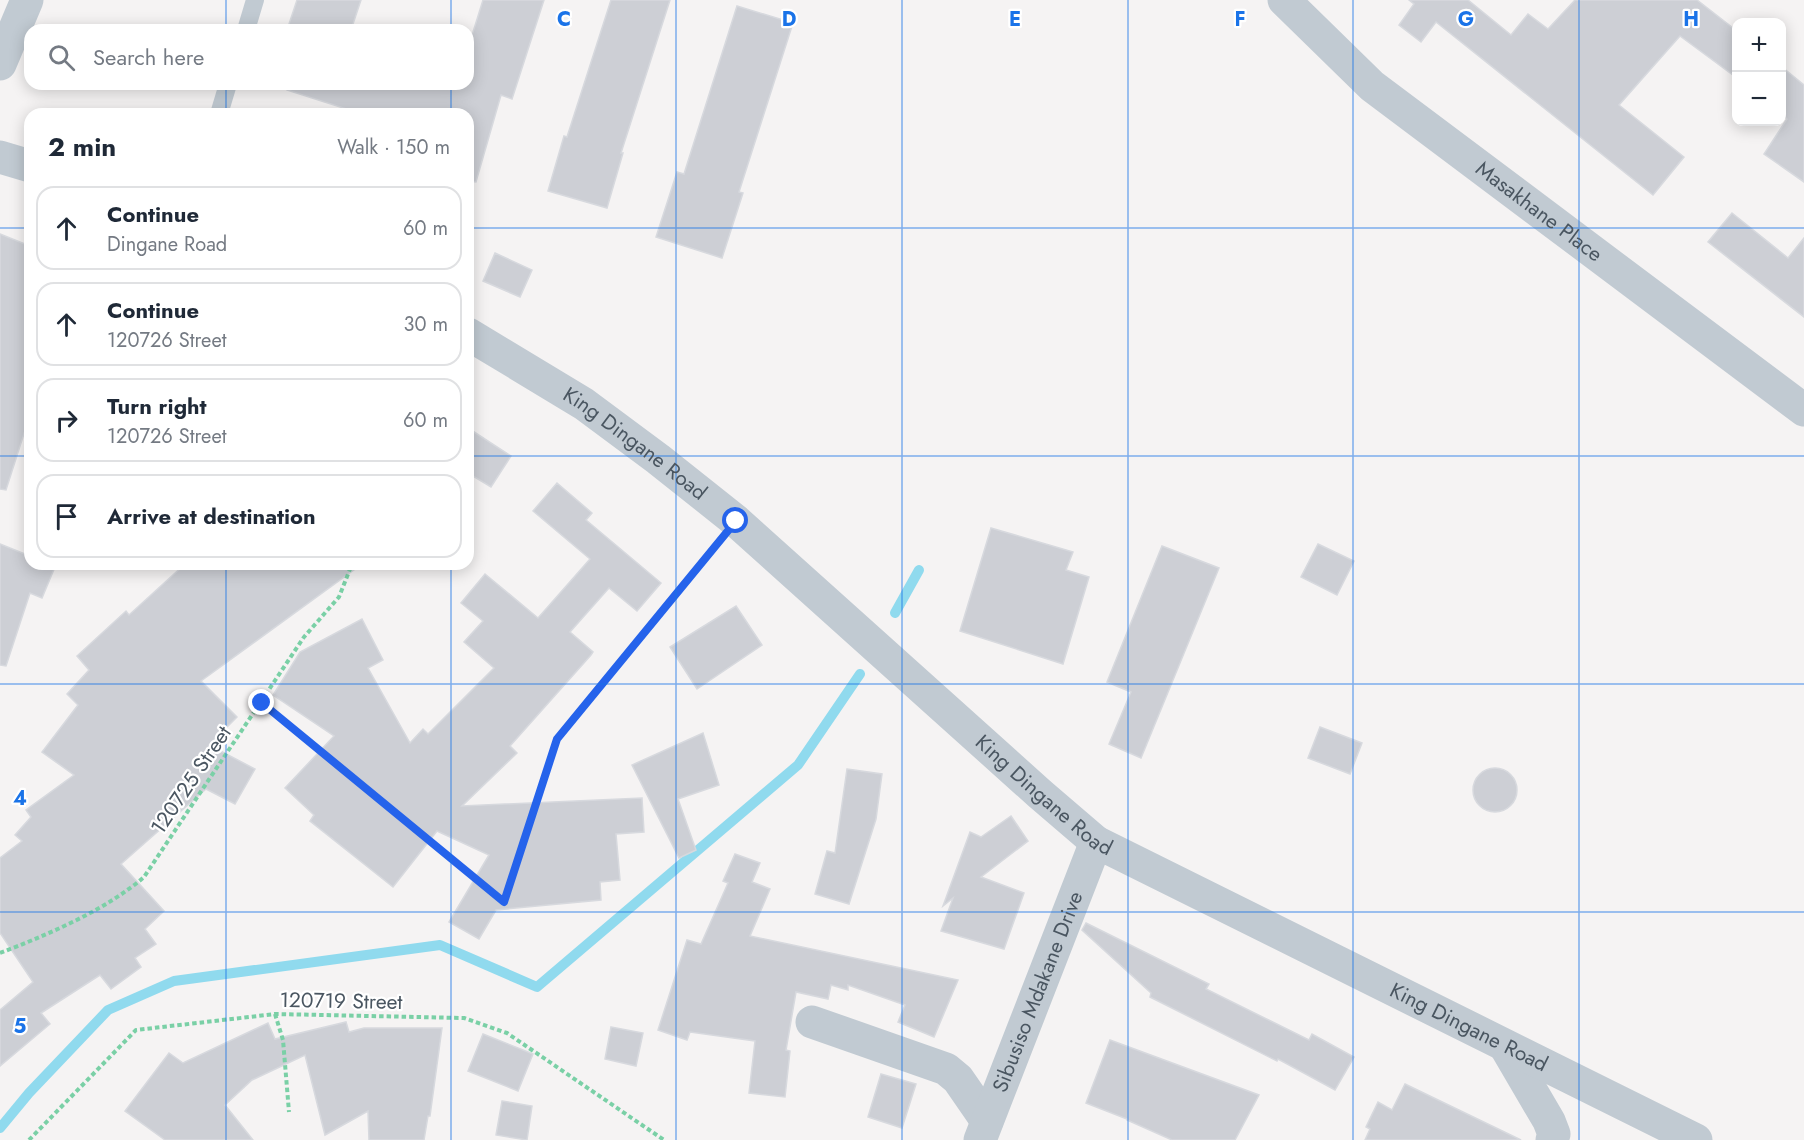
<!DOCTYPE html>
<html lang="en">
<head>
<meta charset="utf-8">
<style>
  :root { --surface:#fff; --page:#f2f2f3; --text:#1f2937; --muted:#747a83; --line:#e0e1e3 }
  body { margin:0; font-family:Jost,sans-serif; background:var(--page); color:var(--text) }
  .controls { position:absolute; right:18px; top:18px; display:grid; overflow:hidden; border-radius:12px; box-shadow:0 3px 15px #0003 }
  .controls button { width:54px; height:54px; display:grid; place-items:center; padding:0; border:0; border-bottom:2px solid var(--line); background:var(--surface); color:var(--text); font:30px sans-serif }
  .stop { position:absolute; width:18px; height:18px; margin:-14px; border:4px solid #2563eb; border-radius:50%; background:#fff }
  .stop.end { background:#2563eb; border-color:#fff; box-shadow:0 2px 6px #0008 }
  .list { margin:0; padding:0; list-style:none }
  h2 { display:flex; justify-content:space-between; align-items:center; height:78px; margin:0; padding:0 24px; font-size:26px }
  h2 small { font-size:20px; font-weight:400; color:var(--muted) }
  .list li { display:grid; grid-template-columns:39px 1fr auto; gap:18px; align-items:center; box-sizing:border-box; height:84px; margin:0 12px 12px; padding:0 12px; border:2px solid var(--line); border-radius:18px }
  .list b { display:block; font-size:22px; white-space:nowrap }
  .list p { margin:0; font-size:20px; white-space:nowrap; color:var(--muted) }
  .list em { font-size:20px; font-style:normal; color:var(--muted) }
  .icon { flex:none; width:33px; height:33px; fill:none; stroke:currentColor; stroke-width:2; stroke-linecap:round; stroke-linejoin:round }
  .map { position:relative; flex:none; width:1804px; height:1140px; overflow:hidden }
  .search { position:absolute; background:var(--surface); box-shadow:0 3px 15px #0003; left:24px; top:24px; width:450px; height:66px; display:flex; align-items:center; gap:15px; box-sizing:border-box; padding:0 21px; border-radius:18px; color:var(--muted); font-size:22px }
  .panel { position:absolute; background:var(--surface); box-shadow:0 3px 15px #0003; left:24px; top:108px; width:450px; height:462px; border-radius:18px }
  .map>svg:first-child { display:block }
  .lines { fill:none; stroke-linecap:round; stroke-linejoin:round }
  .stream { stroke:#90daee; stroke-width:10 }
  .building { fill:#cdcfd5; stroke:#d7d9de; stroke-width:1.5 }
  .path { stroke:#7ad0a6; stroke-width:4; stroke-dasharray:4.5 3; stroke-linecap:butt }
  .service { stroke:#c1cad2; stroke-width:18 }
  .minor { stroke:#c1cad2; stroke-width:33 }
  .tertiary { stroke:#c1cad2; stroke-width:33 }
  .route { stroke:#2563eb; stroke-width:8 }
  .grid { fill:none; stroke:#1a73e8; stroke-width:1.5; stroke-opacity:0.55 }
  .labels { text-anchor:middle; stroke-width:4.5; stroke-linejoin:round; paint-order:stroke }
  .street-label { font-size:21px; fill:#4a5661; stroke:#fff }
  .grid-label { font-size:20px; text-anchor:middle; font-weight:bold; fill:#1a73e8; stroke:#fff; stroke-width:4.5; stroke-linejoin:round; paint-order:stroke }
</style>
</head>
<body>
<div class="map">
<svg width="1804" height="1140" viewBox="0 0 1804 1140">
  <rect width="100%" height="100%" fill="#f5f3f3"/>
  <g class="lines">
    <g class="stream">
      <polyline points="895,613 919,570"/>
      <polyline points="0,1128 29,1093 108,1010 174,981 440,945 537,987 798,765 860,674"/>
    </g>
  </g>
  <g class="building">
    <polygon points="297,0 361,0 351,30 287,30"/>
    <polygon points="483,0 544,0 512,99 501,95 476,182 468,181 468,114 362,114 287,90 288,84 468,84 468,48"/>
    <polygon points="611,0 670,0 621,153 623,153 607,208 548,191 564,136 567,137"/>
    <polygon points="1409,0 1468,0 1511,35 1528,14 1548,29 1575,0 1697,0 1737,31 1737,78 1680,36 1619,105 1684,157 1653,195 1436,22 1421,42 1399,25 1414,4"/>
    <polygon points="737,6 793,23 739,192 743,193 722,258 656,237 677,172 684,174"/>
    <polygon points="1782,67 1804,85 1804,182 1764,154 1787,119 1782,114"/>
    <polygon points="1732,213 1788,258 1804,238 1804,317 1708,242"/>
    <polygon points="0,234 30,246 30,415 6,490 0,489"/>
    <polygon points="495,253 532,270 520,297 483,281"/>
    <polygon points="468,428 511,456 491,487 468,473"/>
    <polygon points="557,483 592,513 586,520 661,583 637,611 609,588 570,632 593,652 591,655 510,746 517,753 462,806 642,798 644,832 616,834 620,880 600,882 601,900 496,910 479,939 449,922 489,855 437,831 393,887 310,821 314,815 285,788 334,736 273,695 300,652 362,619 383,660 368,668 410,743 423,729 428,734 494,668 464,642 483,621 461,603 485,574 538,618 590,559 533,511"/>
    <polygon points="991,528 1073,552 1066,570 1089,577 1063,664 960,631"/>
    <polygon points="0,544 30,556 30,564 48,564 55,567 42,598 30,593 6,666 0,665"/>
    <polygon points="1318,544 1354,561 1337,595 1301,577"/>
    <polygon points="1162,546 1219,568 1141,758 1109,744 1131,692 1107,682"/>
    <polygon points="185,564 362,564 201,681 237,717 209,745 255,769 235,804 206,789 121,864 164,911 145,929 156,944 135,958 141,967 111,989 100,975 41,1013 50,1024 0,1066 0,1010 33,982 0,933 0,858 22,841 15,835 31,817 26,810 74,775 42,752 78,705 67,694 89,670 77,656 126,611 129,615"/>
    <polygon points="736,606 762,645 697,689 670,647"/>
    <polygon points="1320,727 1362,743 1350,774 1308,758"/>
    <polygon points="703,733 719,785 678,799 696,850 679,858 632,765"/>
    <circle cx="1495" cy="790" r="22"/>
    <polygon points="847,769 882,774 876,819 849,904 815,894 827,851 835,853"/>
    <polygon points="1011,816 1028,841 981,877 1024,893 1004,949 941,931 953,898 943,906 970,832 981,837"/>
    <polygon points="735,854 760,863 752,882 770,889 750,936 958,980 934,1037 898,1022 905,1005 848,985 848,990 831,985 828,999 796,992 786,1050 790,1051 785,1097 749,1093 755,1041 690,1032 687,1040 658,1030 687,940 701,944 728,883 723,881"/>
    <polygon points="1086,923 1209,984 1206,989 1309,1040 1312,1034 1354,1057 1335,1090 1278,1059 1277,1061 1150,997 1151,993 1082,930"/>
    <polygon points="346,1022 349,1032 364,1028 442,1028 430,1116 428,1116 424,1140 369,1140 368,1111 325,1135 305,1055 252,1080 225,1105 253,1140 165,1140 125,1111 169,1053 183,1063 268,1023 275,1039"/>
    <polygon points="611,1027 643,1033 636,1066 605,1059"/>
    <polygon points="483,1034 533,1054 518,1091 468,1071"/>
    <polygon points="1110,1040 1259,1095 1235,1140 1172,1140 1127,1120 1127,1119 1086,1103"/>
    <polygon points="881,1074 916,1084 902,1128 868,1117"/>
    <polygon points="1405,1084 1521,1140 1365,1140 1370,1129 1366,1127 1378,1102 1392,1110"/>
    <polygon points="502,1101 532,1106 527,1140 496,1135"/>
  </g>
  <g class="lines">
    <g class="path">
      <polyline points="262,703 504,902 557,739 715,547"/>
      <path d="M0,953C47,935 106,910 144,877L304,637L339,597L352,564"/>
      <polyline points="275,1014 283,1040 289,1112"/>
      <polyline points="29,1140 136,1030 275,1014 464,1018 507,1033 664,1140"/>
    </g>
    <g class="service">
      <polyline points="246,30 255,0"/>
      <polyline points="219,114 228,84"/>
    </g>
    <g class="minor">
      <path id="s1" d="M1284,0L1372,86L1804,410"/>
      <polyline points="0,64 27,0"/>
      <polyline points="812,1022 946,1069 958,1079 987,1121"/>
      <polyline points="1505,1046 1549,1121 1554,1134 1552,1140"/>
    </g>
    <g class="tertiary">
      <polyline points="0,157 30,166"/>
      <path id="s2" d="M468,334L584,404L658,459L736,521L1040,794L1096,842L1696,1140"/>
      <path id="s3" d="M980,1140L1096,842"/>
    </g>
  </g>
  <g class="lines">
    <polyline class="route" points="262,703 504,902 557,739 736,521"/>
  </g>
  <path class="grid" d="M226,0V30M451,0V30M676,0V1140M902,0V1140M1128,0V1140M1353,0V1140M1579,0V1140M226,84V114M451,84V114M0,228H30M468,228H1804M0,456H30M468,456H1804M226,564V1140M451,564V1140M0,684H1804M0,912H1804"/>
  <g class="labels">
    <g class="street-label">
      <text dy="7" stroke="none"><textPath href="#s1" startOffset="332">Masakhane Place</textPath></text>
      <text dy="7" stroke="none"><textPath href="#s2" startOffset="200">King Dingane Road</textPath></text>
      <text transform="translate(191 780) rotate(-56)" y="7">120725 Street</text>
      <text dy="7" stroke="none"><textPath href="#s2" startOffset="740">King Dingane Road</textPath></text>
      <text dy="7" stroke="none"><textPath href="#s3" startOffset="159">Sibusiso Mdakane Drive</textPath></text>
      <text transform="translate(341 1001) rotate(1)" y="7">120719 Street</text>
      <text dy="7" stroke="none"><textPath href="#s2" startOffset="1226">King Dingane Road</textPath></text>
    </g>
  </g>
  <g class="grid-label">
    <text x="564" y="26">C</text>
    <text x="789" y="26">D</text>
    <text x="1015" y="26">E</text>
    <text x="1240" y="26">F</text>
    <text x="1466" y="26">G</text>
    <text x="1691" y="26">H</text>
    <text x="20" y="805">4</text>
    <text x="20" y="1033">5</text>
  </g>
</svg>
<div class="controls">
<button>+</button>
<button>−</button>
</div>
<div class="stop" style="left:736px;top:521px"></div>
<div class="stop end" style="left:262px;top:703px"></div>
<div class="search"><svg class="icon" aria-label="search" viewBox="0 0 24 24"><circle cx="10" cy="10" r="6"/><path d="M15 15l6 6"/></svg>Search here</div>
<section class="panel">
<h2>2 min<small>Walk · 150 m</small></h2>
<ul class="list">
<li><svg class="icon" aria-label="ahead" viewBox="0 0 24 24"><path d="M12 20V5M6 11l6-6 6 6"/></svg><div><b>Continue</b><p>Dingane Road</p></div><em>60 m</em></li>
<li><svg class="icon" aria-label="ahead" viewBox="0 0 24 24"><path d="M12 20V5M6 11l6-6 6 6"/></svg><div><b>Continue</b><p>120726 Street</p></div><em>30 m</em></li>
<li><svg class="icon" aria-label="right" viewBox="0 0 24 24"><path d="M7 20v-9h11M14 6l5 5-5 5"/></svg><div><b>Turn right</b><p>120726 Street</p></div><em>60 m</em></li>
<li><svg class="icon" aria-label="arrive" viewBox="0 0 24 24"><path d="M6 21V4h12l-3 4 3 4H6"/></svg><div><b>Arrive at destination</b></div></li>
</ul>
</section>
</div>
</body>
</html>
